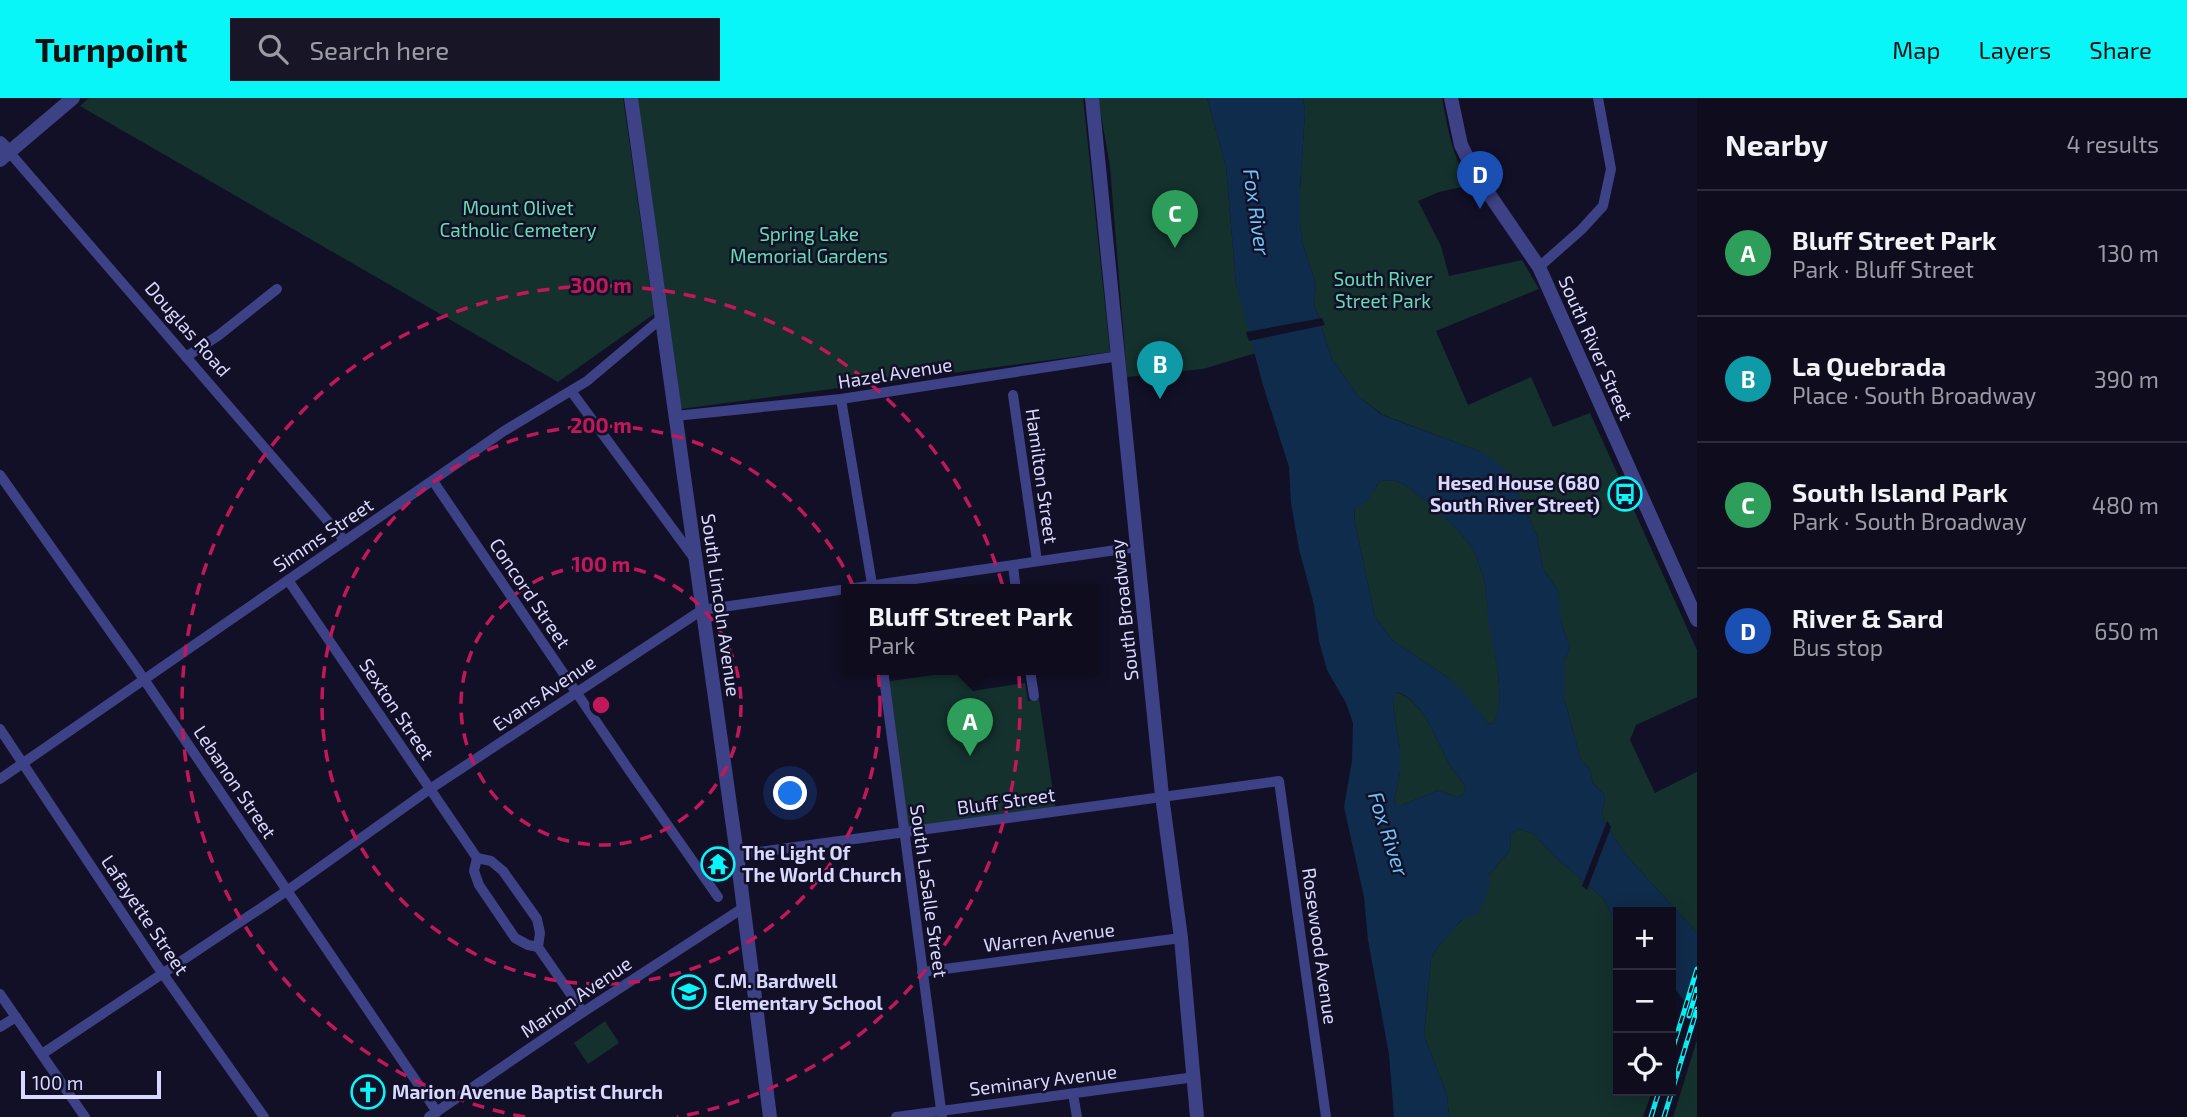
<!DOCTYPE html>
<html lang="en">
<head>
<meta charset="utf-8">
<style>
  :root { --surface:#0e0c1d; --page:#171526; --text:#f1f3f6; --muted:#9b9ba4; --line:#2e2c3b; --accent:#09f6f8 }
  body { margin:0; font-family:"Exo 2",sans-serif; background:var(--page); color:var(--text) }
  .controls { position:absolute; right:21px; bottom:21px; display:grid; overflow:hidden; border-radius:0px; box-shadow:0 4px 18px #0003 }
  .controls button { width:63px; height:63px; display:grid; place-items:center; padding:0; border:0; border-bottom:2px solid var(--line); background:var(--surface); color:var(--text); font:35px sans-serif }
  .scale { position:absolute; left:21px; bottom:18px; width:140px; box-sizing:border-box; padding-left:7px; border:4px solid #d9d8fe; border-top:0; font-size:19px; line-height:24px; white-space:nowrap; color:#d9d8fe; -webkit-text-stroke:5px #121027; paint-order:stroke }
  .you { position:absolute; left:791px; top:696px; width:24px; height:24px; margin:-18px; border:5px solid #fff; border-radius:50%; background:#1a73e8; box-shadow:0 0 0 10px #1a73e833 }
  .badge { display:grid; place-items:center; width:46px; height:46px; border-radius:50%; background:var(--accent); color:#fff; font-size:23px; font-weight:700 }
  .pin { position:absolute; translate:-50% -58px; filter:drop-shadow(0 2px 4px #0008) }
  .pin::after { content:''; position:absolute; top:37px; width:24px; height:21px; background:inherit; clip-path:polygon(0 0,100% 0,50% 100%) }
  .popup { position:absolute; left:841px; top:486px; width:259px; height:91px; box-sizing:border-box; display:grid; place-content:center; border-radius:0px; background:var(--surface); filter:drop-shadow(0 2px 5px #0005); font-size:23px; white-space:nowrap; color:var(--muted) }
  .popup b { font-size:26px; color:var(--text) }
  .popup::after { content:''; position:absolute; left:50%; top:100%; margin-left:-14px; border:14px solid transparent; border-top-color:var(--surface) }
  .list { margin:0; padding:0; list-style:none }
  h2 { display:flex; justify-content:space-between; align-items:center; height:91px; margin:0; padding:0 28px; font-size:30px }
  h2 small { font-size:23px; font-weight:400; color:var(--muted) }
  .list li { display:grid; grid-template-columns:46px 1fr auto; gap:21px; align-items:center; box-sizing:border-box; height:126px; padding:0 28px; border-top:2px solid var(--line) }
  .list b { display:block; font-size:26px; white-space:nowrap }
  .list p { margin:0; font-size:23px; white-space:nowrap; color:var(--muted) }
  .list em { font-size:23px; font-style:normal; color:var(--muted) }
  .icon { flex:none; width:38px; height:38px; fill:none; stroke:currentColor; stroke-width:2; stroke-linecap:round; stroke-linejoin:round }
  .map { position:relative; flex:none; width:1697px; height:1019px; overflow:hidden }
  header { display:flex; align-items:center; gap:42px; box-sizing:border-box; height:98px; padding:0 35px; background:var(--accent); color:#111 }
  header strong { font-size:33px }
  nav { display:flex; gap:38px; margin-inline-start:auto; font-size:24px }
  .search { width:490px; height:63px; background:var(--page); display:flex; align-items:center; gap:18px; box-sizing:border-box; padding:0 24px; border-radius:0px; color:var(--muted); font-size:26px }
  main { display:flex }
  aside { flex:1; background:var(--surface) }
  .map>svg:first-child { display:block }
  .green { fill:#14312e }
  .water { fill:#102c4c; fill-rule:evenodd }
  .pier { fill:#121027 }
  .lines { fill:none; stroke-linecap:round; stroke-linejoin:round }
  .minor { stroke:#3d4185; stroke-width:10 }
  .tertiary { stroke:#3d4185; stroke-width:14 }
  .rail-casing { stroke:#09f6f8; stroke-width:5 }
  .rail { stroke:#121027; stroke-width:2.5; stroke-dasharray:8; stroke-linecap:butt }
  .ring { fill:none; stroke:#c2185b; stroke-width:3.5; stroke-dasharray:12 9 }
  .labels { text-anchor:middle; stroke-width:5; stroke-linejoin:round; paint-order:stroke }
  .park-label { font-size:19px; fill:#65ddb4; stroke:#121027 }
  .street-label { font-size:19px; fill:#d9d8fe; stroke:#121027 }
  .poi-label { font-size:19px; font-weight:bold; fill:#d9d8fe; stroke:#121027; text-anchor:start }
  .water-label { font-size:21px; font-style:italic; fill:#69c5fb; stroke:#121027 }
  .centre { fill:#c2185b; stroke:#121027; stroke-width:3.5 }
  .ring-label { font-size:21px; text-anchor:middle; font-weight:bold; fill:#c2185b; stroke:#121027; stroke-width:5; stroke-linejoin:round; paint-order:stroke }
</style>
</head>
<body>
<header>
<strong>Turnpoint</strong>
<div class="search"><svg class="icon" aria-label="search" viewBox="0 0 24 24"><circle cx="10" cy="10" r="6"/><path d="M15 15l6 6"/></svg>Search here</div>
<nav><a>Map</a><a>Layers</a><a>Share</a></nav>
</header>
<main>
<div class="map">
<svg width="1697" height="1019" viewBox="0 0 1697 1019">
  <rect width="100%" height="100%" fill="#121027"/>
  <g class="green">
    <polygon points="89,0 623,0 654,216 558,284 80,8"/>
    <polygon points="637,0 1083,0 1110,254 681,311"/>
    <polygon points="1098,0 1207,0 1226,68 1236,186 1256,255 1203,271 1127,279 1110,68"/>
    <path d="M1303,0H1442C1448,31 1452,60 1471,87L1439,94L1418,103L1441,148L1449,178L1522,162L1539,191L1436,233L1468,307L1531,279L1553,329L1590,315L1697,552V599L1636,627L1630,642L1655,695L1697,674V835L1626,757L1604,724L1602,715L1605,700L1603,695L1593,685L1590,671L1581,663L1565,603V561L1570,550L1560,520V501L1557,491L1543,471L1537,438L1511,379L1479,353L1383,317L1358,298L1332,261L1314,205L1316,187L1302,143L1300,124V92L1305,14Z"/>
    <path d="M1394,382C1415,389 1457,429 1471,448C1476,456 1480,469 1483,478C1487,491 1487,507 1489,521C1492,543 1509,610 1492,626L1488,625L1447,579L1392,542L1375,519L1355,425V409L1367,403L1380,383Z"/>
    <polygon points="968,572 972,593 1025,585 1028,603 1039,601 1056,713 903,736 884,584"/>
    <path d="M1395,594C1426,603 1437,646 1451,669C1457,678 1464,683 1466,693L1458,700L1439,692L1402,707H1396L1394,704L1400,675V651L1393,608Z"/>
    <polygon points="1520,731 1534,736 1554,758 1604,801 1618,829 1618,993 1652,993 1643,1019 1449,1019 1447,997 1424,937 1431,861 1440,846 1489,792 1489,777 1510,752 1511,735"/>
    <polygon points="605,923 619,945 588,966 574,945"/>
    <polygon points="1697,942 1697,1019 1673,1019"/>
  </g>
  <path class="water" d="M1207,0H1303L1305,14L1300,92V124L1302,143L1316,187L1314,205L1332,261L1358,298L1382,317L1479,353L1495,362L1511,379L1537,438L1543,471L1557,491L1560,501V520L1570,550L1565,561V603L1581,663L1590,671L1593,685L1603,695L1605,700L1602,715L1604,724L1626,757L1697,835V919L1671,886V814H1618V829L1604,801L1554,758L1534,736L1520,731L1511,735L1510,752L1489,777V792L1479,815L1460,823L1452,834L1440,846L1431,861L1424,937L1447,997L1449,1019H1394L1389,956L1368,842L1364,799L1344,709L1352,663L1353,625L1346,605L1327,572L1319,543L1314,507L1299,451L1291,405L1289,369L1263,287L1236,186L1226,68ZM1394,382C1415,389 1457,429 1471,448C1476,456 1480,469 1483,478C1487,491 1487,507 1488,521C1492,543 1509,609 1492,626L1488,625L1464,595L1447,579L1392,542L1375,519L1355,425C1353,400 1357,415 1367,403C1372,398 1375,389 1380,383ZM1396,594C1425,602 1437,646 1451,669C1457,678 1464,683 1466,693L1458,700L1439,692L1402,707H1396L1394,704L1400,675V651L1393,608Z"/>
  <g class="pier">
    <polygon points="1322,220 1325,227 1249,243 1246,234"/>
    <polygon points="1607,723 1611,729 1587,792 1582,788"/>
    <polygon points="1697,870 1697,923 1685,910"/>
  </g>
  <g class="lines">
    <g class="minor">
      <polyline points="10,55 345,443"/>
      <polyline points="1539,169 1581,132 1603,108 1611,71 1598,0"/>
      <polyline points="186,259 219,237 277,191"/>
      <polyline points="571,293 694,460"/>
      <polyline points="1013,297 1037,463"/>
      <polyline points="841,301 873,492"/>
      <polyline points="675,318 841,301 1119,258"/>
      <polyline points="0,377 137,571 437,1014"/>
      <polyline points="433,383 629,672 718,799"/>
      <polyline points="1013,468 1016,492"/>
      <polyline points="288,482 477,760 491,763 503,773 537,821 540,835 538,849 583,914"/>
      <polyline points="883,572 942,1019"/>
      <polyline points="1030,572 1034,598"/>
      <polyline points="0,631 156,866 264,1019"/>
      <polyline points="0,681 504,333 587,283 663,219"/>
      <polyline points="737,757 1279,683 1326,1019"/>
      <polyline points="477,760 474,773 479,787 515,840 528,847 538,849"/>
      <polyline points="922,874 1181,840"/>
      <polyline points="0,896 85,1019"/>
      <polyline points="0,929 16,919"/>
      <polyline points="42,956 288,792 430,691 702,512 1137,449"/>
      <polyline points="1073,996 1077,1019"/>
      <polyline points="429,1019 574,920 743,810"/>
      <polyline points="896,1019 1195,979"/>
    </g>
    <g class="tertiary">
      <polyline points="631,0 737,757 770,1019"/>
      <polyline points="1092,0 1162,698 1181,840 1197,1019"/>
      <polyline points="1451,0 1461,47 1476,77 1539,169 1697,522"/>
      <polyline points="0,45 10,55"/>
      <polyline points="0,62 73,0"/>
    </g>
    <defs>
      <g id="rail">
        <polyline points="1689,918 1697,891"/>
        <polyline points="1671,956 1697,871"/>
        <polyline points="1651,1019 1659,993"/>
        <polyline points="1664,1019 1697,911"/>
      </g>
    </defs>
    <use href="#rail" class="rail-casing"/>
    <use href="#rail" class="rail"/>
  </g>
  <g class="ring">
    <circle cx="601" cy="607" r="140"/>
    <circle cx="601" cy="607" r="279"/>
    <path d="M525 1019A419 419 0 1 1 677 1019"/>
  </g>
  <defs>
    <symbol id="bus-ring" viewBox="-11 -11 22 22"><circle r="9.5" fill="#121027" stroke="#09f6f8" stroke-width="1.5"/><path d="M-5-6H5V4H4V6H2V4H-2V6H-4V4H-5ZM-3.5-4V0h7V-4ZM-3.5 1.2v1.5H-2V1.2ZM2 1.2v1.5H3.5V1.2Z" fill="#09f6f8"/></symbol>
    <symbol id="temple-ring" viewBox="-11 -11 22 22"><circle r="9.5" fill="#121027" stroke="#09f6f8" stroke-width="1.5"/><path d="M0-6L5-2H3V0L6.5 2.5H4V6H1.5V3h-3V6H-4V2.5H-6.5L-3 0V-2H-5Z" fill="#09f6f8"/></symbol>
    <symbol id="school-ring" viewBox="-11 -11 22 22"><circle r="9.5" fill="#121027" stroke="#09f6f8" stroke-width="1.5"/><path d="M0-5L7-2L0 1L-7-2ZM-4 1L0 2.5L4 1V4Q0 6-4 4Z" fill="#09f6f8"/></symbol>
    <symbol id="church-ring" viewBox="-11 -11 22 22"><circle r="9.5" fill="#121027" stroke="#09f6f8" stroke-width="1.5"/><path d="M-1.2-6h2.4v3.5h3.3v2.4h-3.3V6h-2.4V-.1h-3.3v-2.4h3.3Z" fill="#09f6f8"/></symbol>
  </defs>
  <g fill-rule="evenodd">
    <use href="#bus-ring" x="1606" y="377" width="38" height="38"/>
    <use href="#temple-ring" x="699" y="747" width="38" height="38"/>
    <use href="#school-ring" x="670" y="875" width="38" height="38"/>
    <use href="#church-ring" x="349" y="975" width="38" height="38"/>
  </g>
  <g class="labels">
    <g class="park-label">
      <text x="518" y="117">Mount Olivet<tspan x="518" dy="22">Catholic Cemetery</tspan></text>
      <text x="809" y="143">Spring Lake<tspan x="809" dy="22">Memorial Gardens</tspan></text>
      <text x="1383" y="188">South River<tspan x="1383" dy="22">Street Park</tspan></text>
    </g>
    <g class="street-label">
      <text transform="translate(188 231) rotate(49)" y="7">Douglas Road</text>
      <text transform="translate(1596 250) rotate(66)" y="7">South River Street</text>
      <text transform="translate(895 275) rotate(-9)" y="7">Hazel Avenue</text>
      <text transform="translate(1042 378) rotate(82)" y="7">Hamilton Street</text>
      <text transform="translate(323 437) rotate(-34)" y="7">Simms Street</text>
      <text transform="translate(530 495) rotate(56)" y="7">Concord Street</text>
      <text transform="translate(721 507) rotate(82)" y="7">South Lincoln Avenue</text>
      <text transform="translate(1124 512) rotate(-96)" y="7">South Broadway</text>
      <text transform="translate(544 595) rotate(-34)" y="7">Evans Avenue</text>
      <text transform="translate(397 611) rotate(56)" y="7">Sexton Street</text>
      <text transform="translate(235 684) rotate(56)" y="7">Lebanon Street</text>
      <text transform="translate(1006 703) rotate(-8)" y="7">Bluff Street</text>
      <text transform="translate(929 793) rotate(82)" y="7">South LaSalle Street</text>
      <text transform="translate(145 817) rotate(56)" y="7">Lafayette Street</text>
      <text transform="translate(1049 839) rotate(-7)" y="7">Warren Avenue</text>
      <text transform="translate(1320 848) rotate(82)" y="7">Rosewood Avenue</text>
      <text transform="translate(576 899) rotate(-34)" y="7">Marion Avenue</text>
      <text transform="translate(1043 982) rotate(-7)" y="7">Seminary Avenue</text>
    </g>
    <g class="poi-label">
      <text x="1600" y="392" text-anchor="end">Hesed House (680<tspan x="1600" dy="22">South River Street)</tspan></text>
      <text x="742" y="762">The Light Of<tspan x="742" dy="22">The World Church</tspan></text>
      <text x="714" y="890">C.M. Bardwell<tspan x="714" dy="22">Elementary School</tspan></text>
      <text x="392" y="1001">Marion Avenue Baptist Church</text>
    </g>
    <g class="water-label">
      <text transform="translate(1256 114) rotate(82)" y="7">Fox River</text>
      <text transform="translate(1388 736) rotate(72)" y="7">Fox River</text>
    </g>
  </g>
  <circle cx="601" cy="607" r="10" class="centre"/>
  <g class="ring-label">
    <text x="601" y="195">300 m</text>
    <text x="601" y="335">200 m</text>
    <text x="601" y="474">100 m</text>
  </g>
</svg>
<div class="controls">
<button>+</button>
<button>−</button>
<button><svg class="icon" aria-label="locate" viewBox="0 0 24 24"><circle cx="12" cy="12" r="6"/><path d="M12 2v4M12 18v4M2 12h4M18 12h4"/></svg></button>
</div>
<div class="scale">100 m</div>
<div class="you"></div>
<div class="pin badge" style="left:970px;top:658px;background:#2e9e5b">A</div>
<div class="popup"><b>Bluff Street Park</b>Park</div>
<div class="pin badge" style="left:1160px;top:301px;background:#0f9aa8">B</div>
<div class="pin badge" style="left:1175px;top:150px;background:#2e9e5b">C</div>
<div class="pin badge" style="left:1480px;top:111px;background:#1a4fb4">D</div>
</div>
<aside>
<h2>Nearby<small>4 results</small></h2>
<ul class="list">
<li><span class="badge" style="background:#2e9e5b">A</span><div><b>Bluff Street Park</b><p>Park · Bluff Street</p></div><em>130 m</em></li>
<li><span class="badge" style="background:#0f9aa8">B</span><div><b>La Quebrada</b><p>Place · South Broadway</p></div><em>390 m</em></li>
<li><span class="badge" style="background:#2e9e5b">C</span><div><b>South Island Park</b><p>Park · South Broadway</p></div><em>480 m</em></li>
<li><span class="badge" style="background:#1a4fb4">D</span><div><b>River &amp; Sard</b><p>Bus stop</p></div><em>650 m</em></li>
</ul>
</aside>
</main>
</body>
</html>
